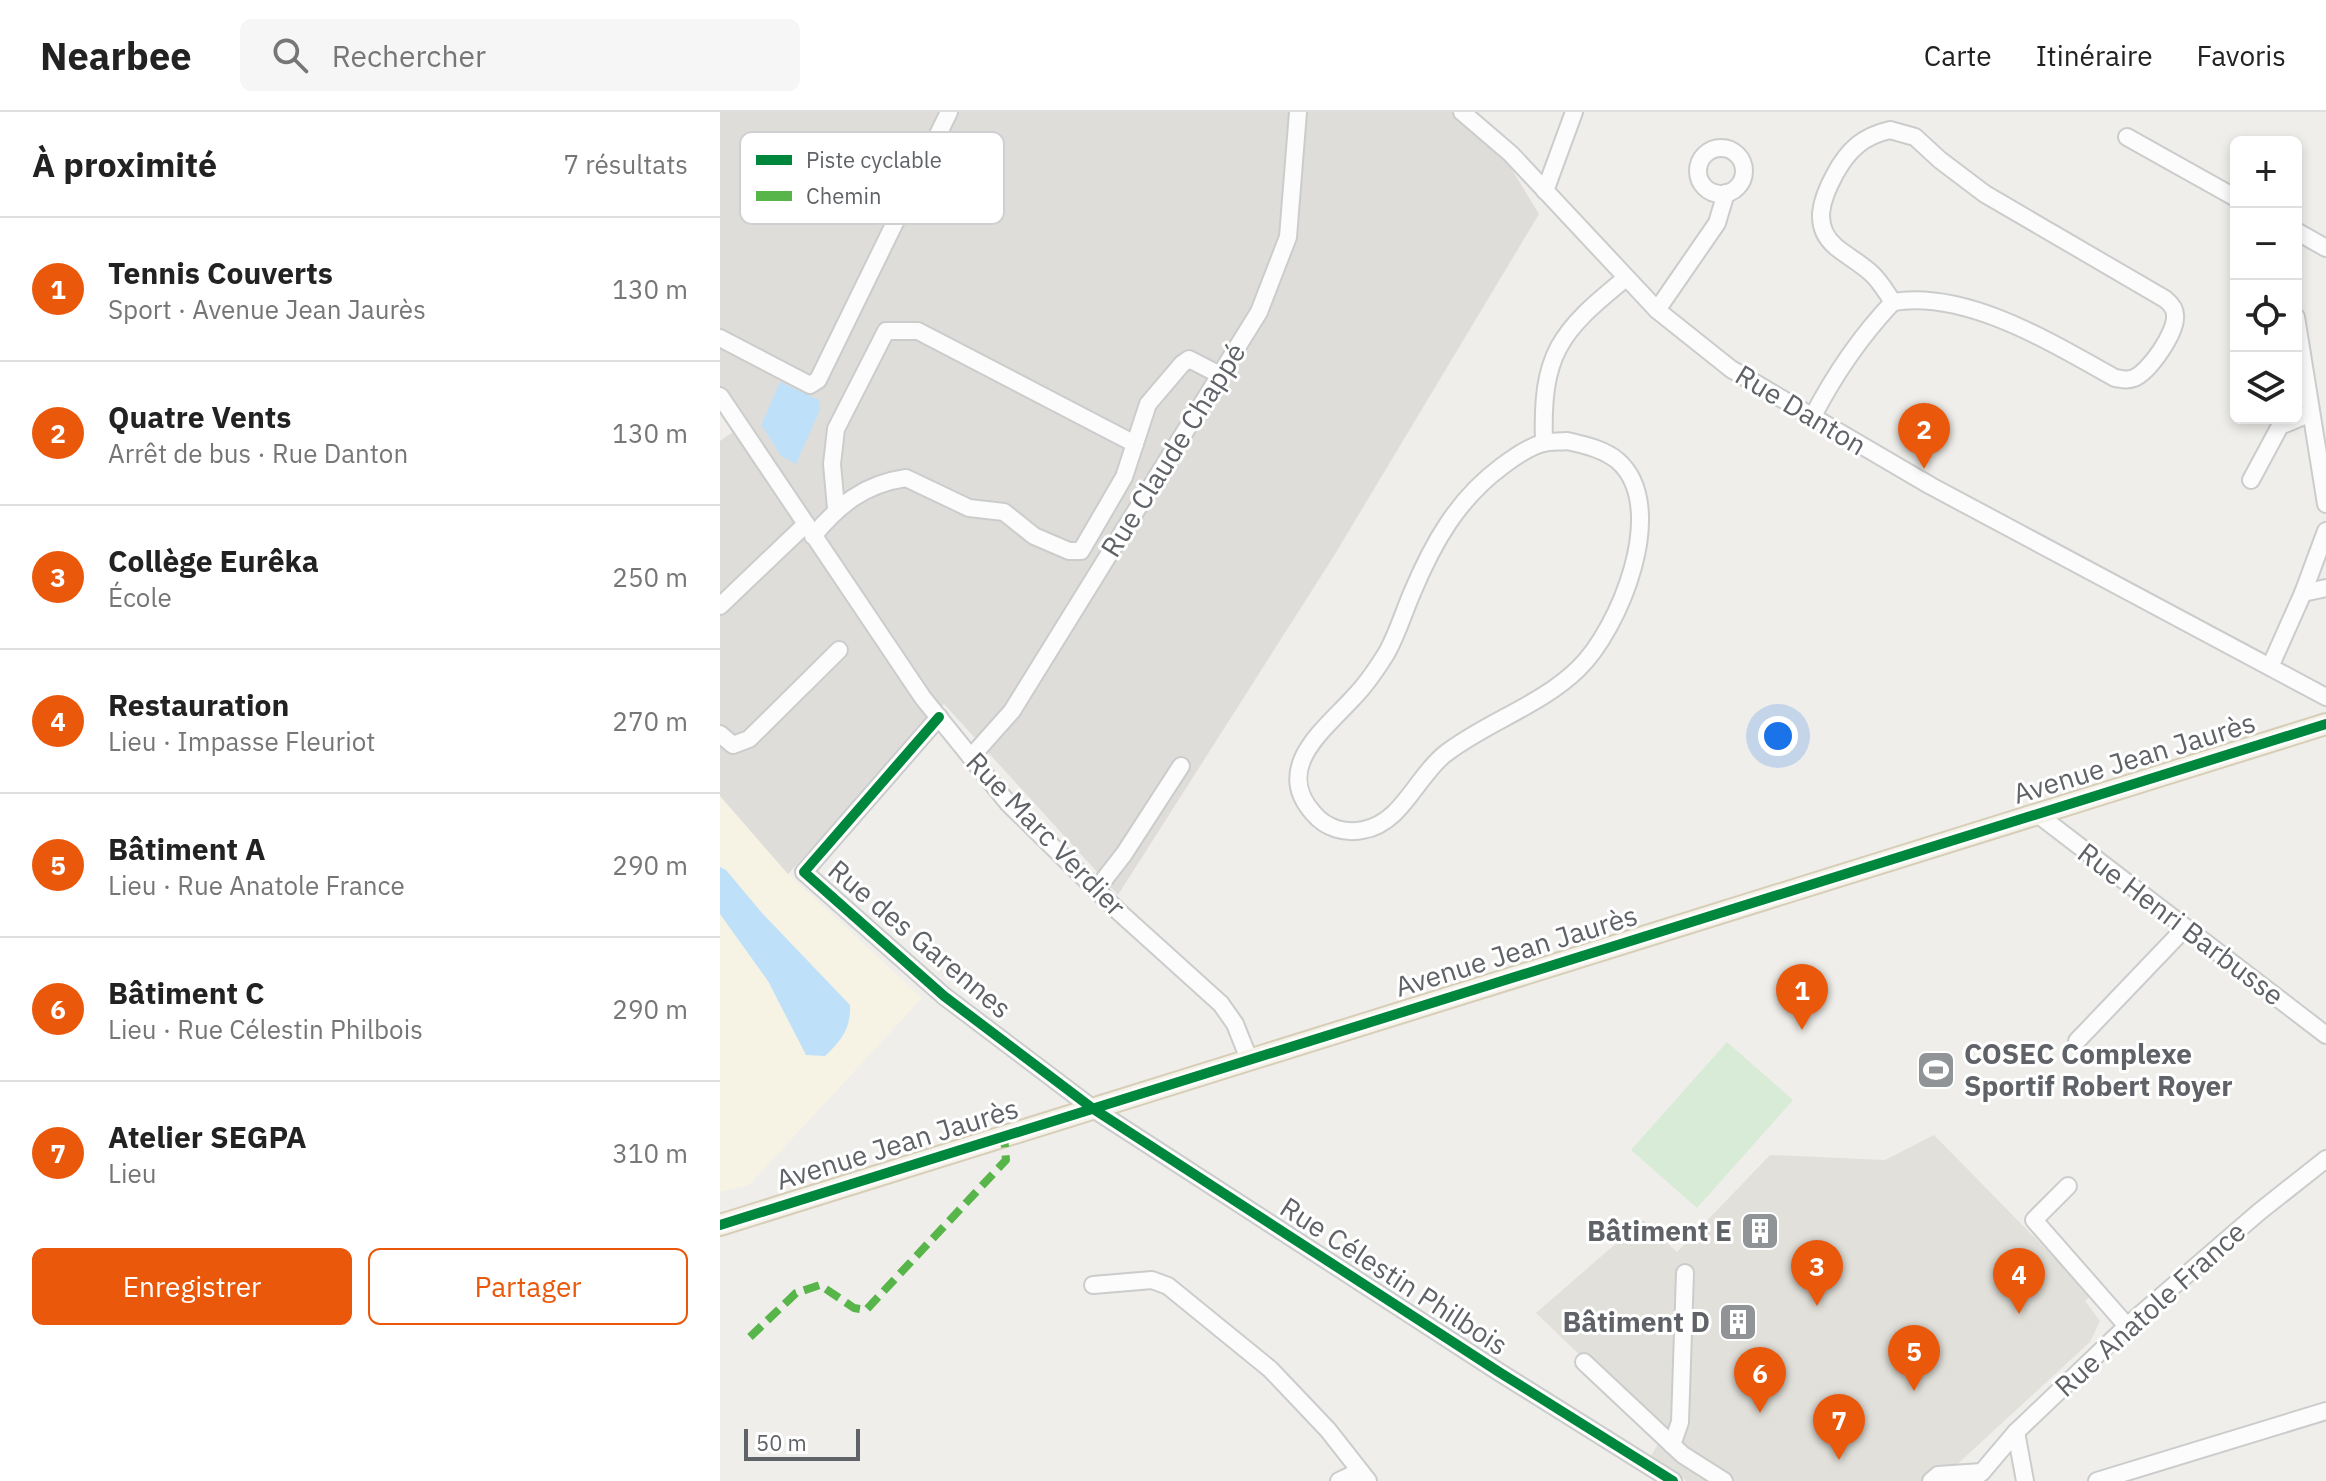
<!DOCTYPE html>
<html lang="fr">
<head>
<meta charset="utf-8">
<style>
  :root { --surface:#fff; --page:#f6f6f6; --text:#222; --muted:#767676; --line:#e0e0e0; --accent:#ea580c }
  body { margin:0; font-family:"IBM Plex Sans",sans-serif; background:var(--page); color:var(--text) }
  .controls { position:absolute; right:24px; top:24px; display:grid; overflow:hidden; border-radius:12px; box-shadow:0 4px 12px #0003 }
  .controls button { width:72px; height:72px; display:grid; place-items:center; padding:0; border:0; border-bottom:2px solid var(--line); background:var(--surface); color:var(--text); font:40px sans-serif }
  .scale { position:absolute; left:24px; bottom:20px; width:116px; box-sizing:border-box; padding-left:8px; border:4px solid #5f6368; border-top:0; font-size:22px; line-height:28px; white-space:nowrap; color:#5f6368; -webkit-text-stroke:6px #fff; paint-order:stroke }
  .you { position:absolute; left:1058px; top:624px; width:28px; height:28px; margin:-20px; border:6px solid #fff; border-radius:50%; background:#1a73e8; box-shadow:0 0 0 12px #1a73e833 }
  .badge { display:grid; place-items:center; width:52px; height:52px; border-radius:50%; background:var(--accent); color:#fff; font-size:26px; font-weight:700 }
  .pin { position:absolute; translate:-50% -66px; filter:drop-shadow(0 2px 4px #0008) }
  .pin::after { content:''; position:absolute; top:42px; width:28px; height:24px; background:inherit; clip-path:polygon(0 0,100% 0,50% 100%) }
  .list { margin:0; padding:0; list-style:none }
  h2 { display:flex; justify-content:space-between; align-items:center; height:104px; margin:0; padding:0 32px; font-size:34px }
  h2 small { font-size:26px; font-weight:400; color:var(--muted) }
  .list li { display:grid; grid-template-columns:52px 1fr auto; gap:24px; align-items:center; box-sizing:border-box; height:144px; padding:0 32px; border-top:2px solid var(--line) }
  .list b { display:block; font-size:30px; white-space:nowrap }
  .list p { margin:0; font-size:26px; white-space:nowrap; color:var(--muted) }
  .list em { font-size:26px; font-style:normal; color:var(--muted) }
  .actions { display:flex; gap:16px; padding:24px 32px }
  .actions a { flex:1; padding:18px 0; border:2px solid var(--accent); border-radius:12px; text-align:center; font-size:28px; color:var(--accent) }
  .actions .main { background:var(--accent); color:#fff }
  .icon { flex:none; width:44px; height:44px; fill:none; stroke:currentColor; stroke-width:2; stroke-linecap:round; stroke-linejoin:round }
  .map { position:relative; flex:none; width:1606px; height:1369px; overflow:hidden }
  header { display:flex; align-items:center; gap:48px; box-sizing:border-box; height:112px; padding:0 40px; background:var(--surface); border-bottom:2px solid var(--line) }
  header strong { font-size:38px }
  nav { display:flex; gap:44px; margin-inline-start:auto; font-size:28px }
  .search { width:560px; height:72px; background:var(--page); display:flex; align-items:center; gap:20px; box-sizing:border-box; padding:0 28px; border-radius:12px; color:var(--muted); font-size:30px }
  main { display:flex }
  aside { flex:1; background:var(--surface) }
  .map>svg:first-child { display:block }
  .commercial { fill:#f7f3e4 }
  .industrial { fill:#dfddda }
  .education { fill:#e2e0da }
  .green { fill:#d8ebd6 }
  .water { fill:#bfe0f9 }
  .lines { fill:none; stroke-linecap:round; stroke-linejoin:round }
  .minor-casing { stroke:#cbcccc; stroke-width:20 }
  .major-casing { stroke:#d7ceb8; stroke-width:24 }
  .minor { stroke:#fdfcfc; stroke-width:16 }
  .major { stroke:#f4f2e9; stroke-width:20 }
  .quiet { stroke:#58b549; stroke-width:8; stroke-dasharray:16 8; stroke-linecap:butt }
  .cycleway-casing { stroke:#fff; stroke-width:15 }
  .cycleway { stroke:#00873e; stroke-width:10 }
  .labels { text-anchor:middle; stroke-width:6; stroke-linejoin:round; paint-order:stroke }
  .street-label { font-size:28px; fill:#5f6368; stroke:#fff }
  .poi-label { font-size:28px; font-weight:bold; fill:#5f6368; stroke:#fff; text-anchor:end }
  .key { fill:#fff; stroke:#cfd0d2; stroke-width:2 }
  .key-label { font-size:22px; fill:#5f6368 }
</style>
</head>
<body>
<header>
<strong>Nearbee</strong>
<div class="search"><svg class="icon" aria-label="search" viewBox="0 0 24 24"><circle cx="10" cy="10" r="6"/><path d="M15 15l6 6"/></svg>Rechercher</div>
<nav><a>Carte</a><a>Itinéraire</a><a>Favoris</a></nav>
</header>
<main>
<aside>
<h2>À proximité<small>7 résultats</small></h2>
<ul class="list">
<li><span class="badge">1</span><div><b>Tennis Couverts</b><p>Sport · Avenue Jean Jaurès</p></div><em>130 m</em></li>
<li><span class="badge">2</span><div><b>Quatre Vents</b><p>Arrêt de bus · Rue Danton</p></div><em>130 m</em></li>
<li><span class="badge">3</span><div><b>Collège Eurêka</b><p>École</p></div><em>250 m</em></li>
<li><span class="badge">4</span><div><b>Restauration</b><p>Lieu · Impasse Fleuriot</p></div><em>270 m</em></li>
<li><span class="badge">5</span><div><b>Bâtiment A</b><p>Lieu · Rue Anatole France</p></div><em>290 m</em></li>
<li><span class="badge">6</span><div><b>Bâtiment C</b><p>Lieu · Rue Célestin Philbois</p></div><em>290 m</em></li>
<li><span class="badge">7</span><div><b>Atelier SEGPA</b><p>Lieu</p></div><em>310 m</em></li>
</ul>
<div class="actions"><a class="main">Enregistrer</a><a>Partager</a></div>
</aside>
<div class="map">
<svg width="1606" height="1369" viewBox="0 0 1606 1369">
  <rect width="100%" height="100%" fill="#efeeea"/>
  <polygon class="commercial" points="0,684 68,762 202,886 29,1073 0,1080"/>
  <polygon class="industrial" points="0,0 757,0 819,102 612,447 398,783 224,592 68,762 0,684 0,329 13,320 0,297"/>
  <polygon class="education" points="1214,1023 1371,1183 1365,1189 1380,1209 1370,1230 1219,1369 967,1369 930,1346 943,1323 816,1201 923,1108 957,1140 1050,1043 1165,1048"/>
  <polygon class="green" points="1007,930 1073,988 977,1096 911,1038"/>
  <g class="water">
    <polygon points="60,270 99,288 100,298 76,352 61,344 41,313"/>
    <path d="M0,755L6,758L42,801L130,893C131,916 122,928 105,944L86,943L48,869L0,802Z"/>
  </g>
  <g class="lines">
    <defs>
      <g id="minor">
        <polyline points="742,0 791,42 937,198 1011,257 1211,374 1606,585"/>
        <path d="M1170,18L1195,25L1220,48L1265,82L1445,187C1450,191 1455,196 1455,203C1457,220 1429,260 1414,266C1407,269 1402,267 1395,266C1332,231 1247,178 1173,190C1166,180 1160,169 1151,161C1140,151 1127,144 1116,135C1091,114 1102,86 1115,62C1128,38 1143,24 1170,18Z"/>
        <polyline points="1407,25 1516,86"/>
        <circle cx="1001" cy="59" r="23"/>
        <polyline points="825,79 854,0"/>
        <polyline points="1576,119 1606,136"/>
        <polyline points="937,198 997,111 1006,81"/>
        <polyline points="1576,205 1606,392"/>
        <polyline points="0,226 90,273 98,268 229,0"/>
        <polyline points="0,284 203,586 288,691 398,799 501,892 515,912 529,947"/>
        <path d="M1092,306C1114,263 1139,226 1173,190"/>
        <path d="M847,329C864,333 884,337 898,349C950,395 899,518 858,557C820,594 766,610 725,642C696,665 682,711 643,718C625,722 606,716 594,702C552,656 604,618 633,586C646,573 656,558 666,542C677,523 683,502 692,481C713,431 737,388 781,355C794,345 808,335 823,331C831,329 840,330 847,329Z"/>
        <path d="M824,331C821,242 839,220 906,166"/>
        <polyline points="1531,368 1560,314 1591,301"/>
        <polyline points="116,396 112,352 116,317 166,219 198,219 415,332"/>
        <path d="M93,424C119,393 144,372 186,366L249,396L284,400L314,424L349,439H361L404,365L428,292L462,252L469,247L500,263"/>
        <polyline points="1583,481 1606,476"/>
        <polyline points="0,494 86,412"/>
        <polyline points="1550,555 1583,481 1606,419"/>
        <polyline points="219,605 84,760 224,884 372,996 779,1260 953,1369"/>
        <polyline points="0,622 13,633 29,627 119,538"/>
        <polyline points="251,645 292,599 539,200 568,125 578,0"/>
        <polyline points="1316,701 1606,923"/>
        <polyline points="376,778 404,742 461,654"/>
        <polyline points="1357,929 1465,816"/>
        <polyline points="1348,1074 1314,1108 1407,1214"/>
        <polyline points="373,1173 432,1168 448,1174 550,1257 608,1318 648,1369"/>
        <polyline points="864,1250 963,1343 1004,1369"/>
        <polyline points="1296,1320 1305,1369"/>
        <polyline points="952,1333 960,1310 965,1161"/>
        <polyline points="619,1369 640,1359"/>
        <polyline points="1211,1369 1218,1363 1262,1360"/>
        <polyline points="1251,1369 1262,1360 1296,1320 1407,1214 1539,1100 1606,1047"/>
        <polyline points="1377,1369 1606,1299"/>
      </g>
      <polyline id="major" points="0,1113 1606,612"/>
    </defs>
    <use href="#minor" class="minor-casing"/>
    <use href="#major" class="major-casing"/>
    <use href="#minor" class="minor"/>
    <use href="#major" class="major"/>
    <polyline class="quiet" points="30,1225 76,1181 100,1173 134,1196 146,1198 286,1048 284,1024"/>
    <defs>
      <g id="cycleway">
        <polyline points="219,605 84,760 224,884 372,996 779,1260 953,1369"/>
        <polyline points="0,1113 1606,612"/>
      </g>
    </defs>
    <use href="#cycleway" class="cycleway-casing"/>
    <use href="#cycleway" class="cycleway"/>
  </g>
  <defs>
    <symbol id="stadium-square" viewBox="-11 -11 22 22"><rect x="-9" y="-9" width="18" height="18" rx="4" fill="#919496" stroke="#fff"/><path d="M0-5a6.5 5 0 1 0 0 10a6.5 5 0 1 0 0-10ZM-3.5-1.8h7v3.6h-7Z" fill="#fff"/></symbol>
    <symbol id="building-square" viewBox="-11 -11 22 22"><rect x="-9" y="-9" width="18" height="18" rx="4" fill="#919496" stroke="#fff"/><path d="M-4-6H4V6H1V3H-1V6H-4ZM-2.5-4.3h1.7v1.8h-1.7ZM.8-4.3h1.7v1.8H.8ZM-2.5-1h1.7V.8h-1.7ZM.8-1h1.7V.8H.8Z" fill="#fff"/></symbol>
  </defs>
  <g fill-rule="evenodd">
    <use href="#stadium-square" x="1194" y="936" width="44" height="44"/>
    <use href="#building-square" x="1018" y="1097" width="44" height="44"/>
    <use href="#building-square" x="996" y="1188" width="44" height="44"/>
  </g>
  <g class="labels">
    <g class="street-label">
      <text transform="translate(1081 298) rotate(31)" y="10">Rue Danton</text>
      <text transform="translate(453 338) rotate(-58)" y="10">Rue Claude Chappé</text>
      <text transform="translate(1414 646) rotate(-17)" y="10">Avenue Jean Jaurès</text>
      <text transform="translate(326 722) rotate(46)" y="10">Rue Marc Verdier</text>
      <text transform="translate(1461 812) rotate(37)" y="10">Rue Henri Barbusse</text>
      <text transform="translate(200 827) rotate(40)" y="10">Rue des Garennes</text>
      <text transform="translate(796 839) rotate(-17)" y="10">Avenue Jean Jaurès</text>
      <text transform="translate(177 1032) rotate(-17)" y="10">Avenue Jean Jaurès</text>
      <text transform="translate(674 1164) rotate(33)" y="10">Rue Célestin Philbois</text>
      <text transform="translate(1430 1197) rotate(-42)" y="10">Rue Anatole France</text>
    </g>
    <g class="poi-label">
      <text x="1244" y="952" text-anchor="start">COSEC Complexe<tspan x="1244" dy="32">Sportif Robert Royer</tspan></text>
      <text x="1012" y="1129">Bâtiment E</text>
      <text x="990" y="1220">Bâtiment D</text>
    </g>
  </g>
  <rect x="20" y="20" width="264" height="92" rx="12" class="key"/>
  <rect x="36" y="43" width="36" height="10" fill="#00873e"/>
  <rect x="36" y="79" width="36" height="10" fill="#58b549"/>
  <g class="key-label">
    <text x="86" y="56">Piste cyclable</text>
    <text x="86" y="92">Chemin</text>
  </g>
</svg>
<div class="controls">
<button>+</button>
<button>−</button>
<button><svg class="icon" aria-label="locate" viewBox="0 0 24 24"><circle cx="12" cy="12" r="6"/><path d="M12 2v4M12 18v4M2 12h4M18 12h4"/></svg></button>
<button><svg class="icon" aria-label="layers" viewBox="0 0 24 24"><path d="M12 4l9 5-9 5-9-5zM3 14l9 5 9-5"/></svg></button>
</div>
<div class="scale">50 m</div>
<div class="you"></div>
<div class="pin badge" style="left:1082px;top:918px">1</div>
<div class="pin badge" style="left:1204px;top:357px">2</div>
<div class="pin badge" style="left:1097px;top:1194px">3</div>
<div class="pin badge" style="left:1299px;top:1202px">4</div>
<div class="pin badge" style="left:1194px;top:1279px">5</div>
<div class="pin badge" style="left:1040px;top:1301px">6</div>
<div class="pin badge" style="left:1119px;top:1348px">7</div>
</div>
</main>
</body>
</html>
